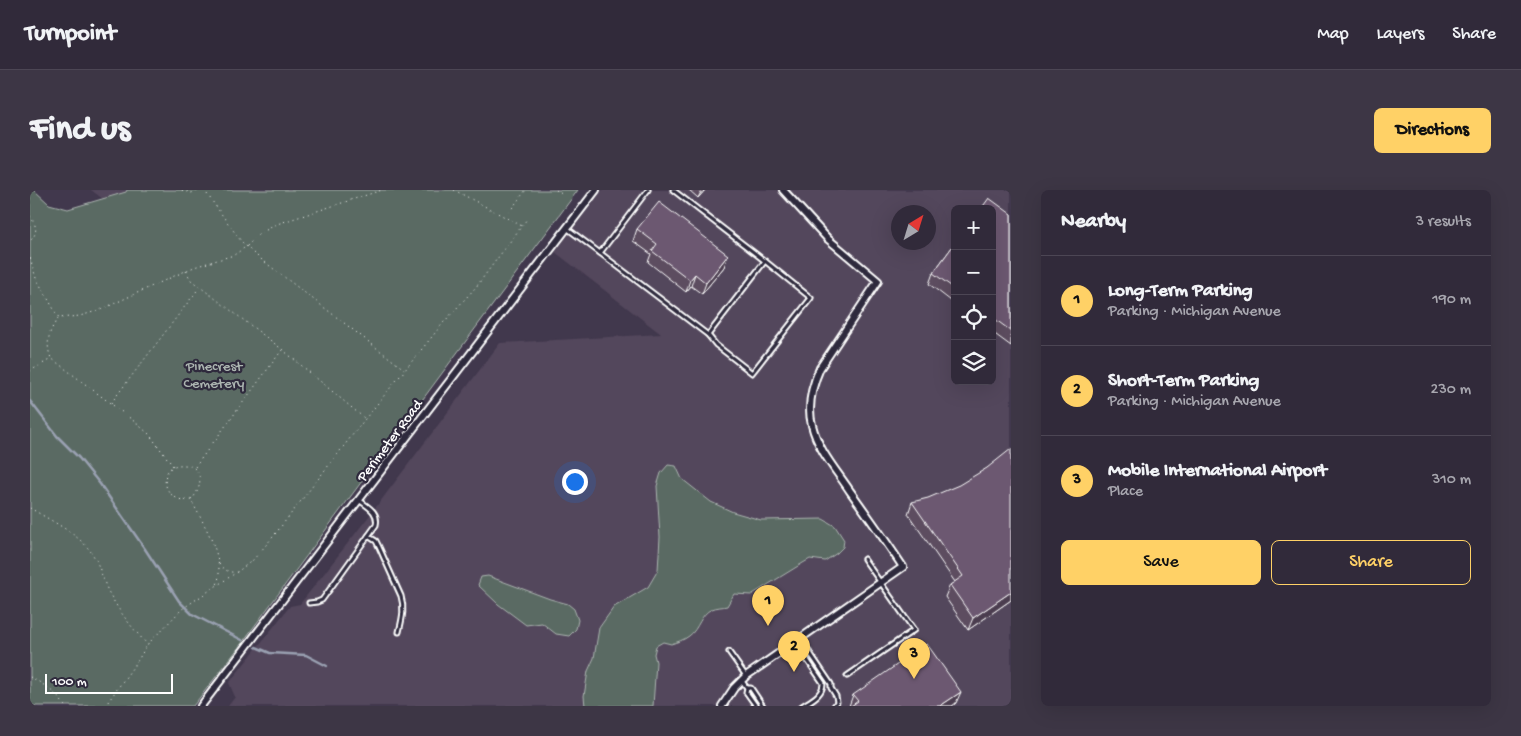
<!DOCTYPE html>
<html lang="en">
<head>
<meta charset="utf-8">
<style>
  :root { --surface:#312a3a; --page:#3d3645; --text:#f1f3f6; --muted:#a8a7af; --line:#4c4654; --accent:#ffd166 }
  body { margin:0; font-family:"Gochi Hand",sans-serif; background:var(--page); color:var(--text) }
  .controls { position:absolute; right:15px; top:15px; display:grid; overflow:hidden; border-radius:8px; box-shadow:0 5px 20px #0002 }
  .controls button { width:45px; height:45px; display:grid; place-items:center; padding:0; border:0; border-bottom:1px solid var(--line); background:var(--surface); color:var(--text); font:25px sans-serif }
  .compass { position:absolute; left:861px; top:15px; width:45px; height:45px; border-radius:50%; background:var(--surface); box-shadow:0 5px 20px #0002; rotate:38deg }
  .scale { position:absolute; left:15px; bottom:12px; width:128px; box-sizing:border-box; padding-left:5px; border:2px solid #fff; border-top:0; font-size:14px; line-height:18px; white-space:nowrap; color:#fff; -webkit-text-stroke:4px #2f2a3d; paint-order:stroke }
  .you { position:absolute; left:544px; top:291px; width:18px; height:18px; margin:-12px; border:4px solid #fff; border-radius:50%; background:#1a73e8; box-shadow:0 0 0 8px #1a73e833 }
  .badge { display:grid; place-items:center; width:32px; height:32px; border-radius:50%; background:var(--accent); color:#111; font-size:16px; font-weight:700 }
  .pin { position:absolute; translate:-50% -41px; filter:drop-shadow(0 1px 2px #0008) }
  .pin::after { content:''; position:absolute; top:26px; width:18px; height:15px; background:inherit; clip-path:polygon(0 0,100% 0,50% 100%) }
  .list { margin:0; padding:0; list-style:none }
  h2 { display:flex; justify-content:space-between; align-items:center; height:65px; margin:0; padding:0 20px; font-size:21px }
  h2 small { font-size:16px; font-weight:400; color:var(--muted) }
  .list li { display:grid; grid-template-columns:32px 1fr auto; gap:15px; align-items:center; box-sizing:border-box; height:90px; padding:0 20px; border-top:1px solid var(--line) }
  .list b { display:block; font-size:19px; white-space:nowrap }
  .list p { margin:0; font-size:16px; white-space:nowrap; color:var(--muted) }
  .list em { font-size:16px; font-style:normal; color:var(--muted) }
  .actions { display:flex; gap:10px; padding:15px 20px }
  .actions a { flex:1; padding:11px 0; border:1px solid var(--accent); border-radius:8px; text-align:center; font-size:18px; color:var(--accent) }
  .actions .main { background:var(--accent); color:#111 }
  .icon { flex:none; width:28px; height:28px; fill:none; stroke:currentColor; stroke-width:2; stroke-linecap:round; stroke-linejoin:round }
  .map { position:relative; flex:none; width:981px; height:516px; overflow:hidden; border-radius:8px }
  header { display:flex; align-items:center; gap:30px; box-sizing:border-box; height:70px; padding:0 25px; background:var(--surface); border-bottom:1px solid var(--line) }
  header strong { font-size:24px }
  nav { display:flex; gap:28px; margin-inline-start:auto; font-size:18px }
  .intro { display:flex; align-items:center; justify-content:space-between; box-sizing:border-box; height:120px; padding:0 30px }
  h1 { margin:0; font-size:35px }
  .button { padding:12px 22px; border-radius:8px; background:var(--accent); color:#111; font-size:18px; font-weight:700 }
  main { display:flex; gap:30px; padding:0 30px }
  aside { flex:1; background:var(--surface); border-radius:8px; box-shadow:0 5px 20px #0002 }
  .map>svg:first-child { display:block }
  .built { fill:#52465b; fill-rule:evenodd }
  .green { fill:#5a6b63; stroke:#acb5b1 }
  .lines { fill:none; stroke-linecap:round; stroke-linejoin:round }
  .stream { stroke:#9aa1b2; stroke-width:2.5 }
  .lane-casing { stroke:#fff; stroke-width:7 }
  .street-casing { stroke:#fff; stroke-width:10 }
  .path { stroke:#fff; stroke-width:1; stroke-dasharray:1 4; stroke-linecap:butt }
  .lane { stroke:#2f2a3d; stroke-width:3 }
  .street { stroke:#2f2a3d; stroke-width:6 }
  .wall { fill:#5d4d61; stroke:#fff }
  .shaded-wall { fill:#4c3e4f; stroke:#fff }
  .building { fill:#6c5971; stroke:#fff }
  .labels { text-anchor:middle; stroke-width:4.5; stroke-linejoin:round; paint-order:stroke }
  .park-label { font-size:15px; fill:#acb5b1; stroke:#2f2a3d }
  .street-label { font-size:15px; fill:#fff; stroke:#2f2a3d }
</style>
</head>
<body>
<header>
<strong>Turnpoint</strong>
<nav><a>Map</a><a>Layers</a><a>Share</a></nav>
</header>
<div class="intro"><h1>Find us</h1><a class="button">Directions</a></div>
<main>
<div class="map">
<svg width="981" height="516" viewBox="0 0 981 516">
  <rect width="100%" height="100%" fill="#41384d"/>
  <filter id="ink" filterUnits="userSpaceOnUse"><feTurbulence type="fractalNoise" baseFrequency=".02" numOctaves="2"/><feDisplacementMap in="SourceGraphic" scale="10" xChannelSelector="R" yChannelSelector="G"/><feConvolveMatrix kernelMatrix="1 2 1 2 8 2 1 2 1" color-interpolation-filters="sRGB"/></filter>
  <g filter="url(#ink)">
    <g class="built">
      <polygon points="61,0 97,0 96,2 73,9"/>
      <path d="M572,0H981V516H198L205,507L199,493L260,416L270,414L343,321L470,153L631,144L525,62ZM925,19H962V191H925ZM868,22H898V52H868Z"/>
    </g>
    <g class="green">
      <polygon points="0,0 4,0 19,14 38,19 96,2 97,0 548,0 203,465 163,516 0,516"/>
      <path d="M638,275L646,276L652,289L681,312L703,322L731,330L793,329L805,336L814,350L813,357L807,363L795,371L780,369L773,373L721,405L704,404L697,416C693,417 686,417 682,419C670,424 669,439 659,446C654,450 647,452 641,454L633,452L626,456L624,464L626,472L623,516H555L554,506L558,481L564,468L569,438L584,417L618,397L628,380L630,347L627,296L631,283Z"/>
      <polygon points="458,386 520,409 538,414 544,419 548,430 546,439 539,446 526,444 512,433 496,435 468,414 448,395 451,387"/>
    </g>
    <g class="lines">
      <g class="stream">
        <polyline points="0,211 27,246 49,268 70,294 115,359 149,411 162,424 212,450"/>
        <polyline points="226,457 240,463 276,465 297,476"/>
      </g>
      <defs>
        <g id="lane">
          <polyline points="618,0 570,63 678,145 686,155 722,183 781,108 735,71"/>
          <polyline points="643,0 735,71 678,145"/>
          <polyline points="538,39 570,63"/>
          <path d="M338,346L346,351L349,357L371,406C375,419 372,429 369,442"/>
          <path d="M279,413L287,412L292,410L346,335C349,322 338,317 329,310"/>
          <polyline points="768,450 775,459 778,460 801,494 801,498 806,506 807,512 804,516"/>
          <polyline points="699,462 716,486"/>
          <polyline points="817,486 884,440 834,369"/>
          <polyline points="712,491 717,498 716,502 726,516"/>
          <polyline points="717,498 721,498 733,516"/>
          <path d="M772,516C781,510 793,505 793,493L773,464L775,459"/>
        </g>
        <g id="street">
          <polyline points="171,516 566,0"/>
          <path d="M692,516L704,498L716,486L873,377C856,351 838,326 820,301C806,280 788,260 782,235C777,216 782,196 790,178L848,91L798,49L753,0"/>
        </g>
      </defs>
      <use href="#lane" class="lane-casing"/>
      <use href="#street" class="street-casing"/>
      <g class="path">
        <polyline points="152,0 161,3 172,0"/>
        <polyline points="174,0 211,51 223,63 374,179"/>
        <polyline points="424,0 492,36"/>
        <polyline points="526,0 533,5"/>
        <path d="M0,26C6,35 9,42 0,51"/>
        <polyline points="476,26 496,0"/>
        <polyline points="0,68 6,88 29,128"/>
        <polyline points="156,81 161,90 170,97 253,160 334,228"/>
        <polyline points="0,181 21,169"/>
        <polyline points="81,213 169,98"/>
        <path d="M143,276L119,244L105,232L21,168C15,154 19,139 29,128L50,126L70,120L164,77L204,65L217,56L229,44L247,34L352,0"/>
        <polyline points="165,277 252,160"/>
        <path d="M161,310C169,302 174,288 165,279C162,276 158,275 154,275C126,272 130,314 161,310C173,333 196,368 187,395"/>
        <path d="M0,318C18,329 43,341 57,357C69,370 71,386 78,401C88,420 102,438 117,454"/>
        <path d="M189,374C194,380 199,383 207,382"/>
        <path d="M0,487C14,494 26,503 35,516"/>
        <polyline points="75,516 108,470 117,455 152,419 207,382 223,370 242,348 335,229 414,132 446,97 497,29"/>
      </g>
      <use href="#lane" class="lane"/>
      <use href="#street" class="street"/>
    </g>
    <g class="wall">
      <polygon points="659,0 675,0 668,8"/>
      <polygon points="962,19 981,24 981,156 962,142"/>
      <polygon points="607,39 698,65 694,77 672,104 661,96 656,102 618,72 621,64 603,51"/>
      <polygon points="925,53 925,114 899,94 903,83"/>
      <polygon points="882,312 981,410 938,440 915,407 920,395 925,392 878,324"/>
      <polygon points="823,505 926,513 922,516 819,516"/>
    </g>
    <g class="shaded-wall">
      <polygon points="672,0 675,0 668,8"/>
      <polygon points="698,65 694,77 672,104 676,93"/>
      <polygon points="665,84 661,96 656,102 660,90"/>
      <polygon points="981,402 981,410 938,440 943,428"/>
      <polygon points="931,502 926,513 922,516 910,516"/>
    </g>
    <g class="building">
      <polygon points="959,8 981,24 981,141 962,127 962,19 951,19"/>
      <polygon points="629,12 698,65 676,93 665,84 660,90 622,61 627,54 607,39"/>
      <polygon points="925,53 925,99 903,83"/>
      <polygon points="981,259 981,402 943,428 920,395 933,386 882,312 898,308 929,295 957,278"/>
      <polygon points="897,454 931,502 910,516 821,516 828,511 823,505"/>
    </g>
  </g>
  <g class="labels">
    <g class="park-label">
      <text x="184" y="180">Pinecrest<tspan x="184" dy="17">Cemetery</tspan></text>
    </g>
    <g class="street-label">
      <text transform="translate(359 250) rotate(-53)" y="5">Perimeter Road</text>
    </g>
  </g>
</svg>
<div class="controls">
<button>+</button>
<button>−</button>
<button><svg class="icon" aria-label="locate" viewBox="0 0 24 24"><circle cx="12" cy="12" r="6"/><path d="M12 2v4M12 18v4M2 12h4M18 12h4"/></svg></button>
<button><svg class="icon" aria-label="layers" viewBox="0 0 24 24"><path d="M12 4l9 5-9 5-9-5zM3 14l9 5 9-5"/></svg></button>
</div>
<svg class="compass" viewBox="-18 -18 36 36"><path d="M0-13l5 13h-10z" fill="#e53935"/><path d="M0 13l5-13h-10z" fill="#a8a7af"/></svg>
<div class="scale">100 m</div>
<div class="you"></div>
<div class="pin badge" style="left:738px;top:436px">1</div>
<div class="pin badge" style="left:764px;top:482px">2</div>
<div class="pin badge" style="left:884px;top:489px">3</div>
</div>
<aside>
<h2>Nearby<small>3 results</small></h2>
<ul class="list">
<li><span class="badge">1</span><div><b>Long-Term Parking</b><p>Parking · Michigan Avenue</p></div><em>190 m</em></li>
<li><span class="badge">2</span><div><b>Short-Term Parking</b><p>Parking · Michigan Avenue</p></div><em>230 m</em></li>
<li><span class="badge">3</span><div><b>Mobile International Airport</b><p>Place</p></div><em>310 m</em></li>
</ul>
<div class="actions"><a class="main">Save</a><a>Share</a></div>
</aside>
</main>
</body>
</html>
